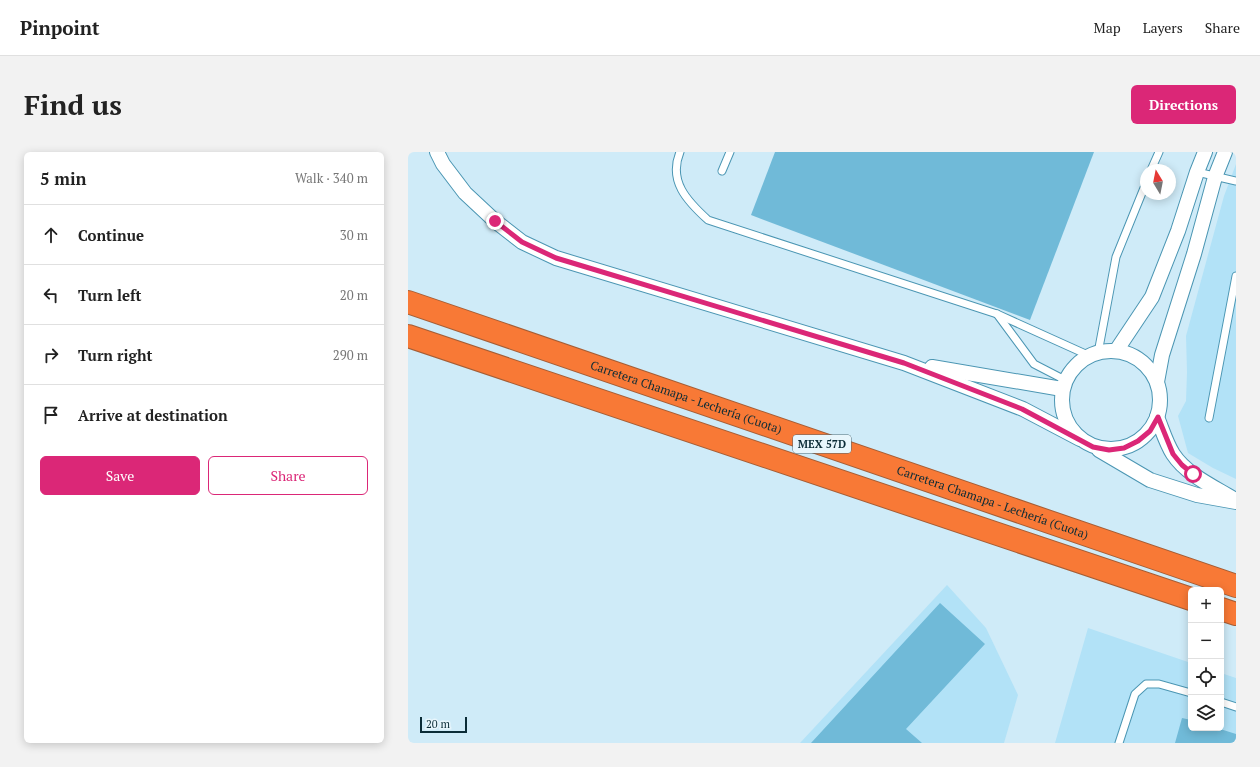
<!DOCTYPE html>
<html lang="en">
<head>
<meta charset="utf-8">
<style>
  :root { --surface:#fff; --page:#f2f2f2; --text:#222; --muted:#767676; --line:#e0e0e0; --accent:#db2777 }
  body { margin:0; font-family:"PT Serif",serif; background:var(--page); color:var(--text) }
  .controls { position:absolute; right:12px; bottom:12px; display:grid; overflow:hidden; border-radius:6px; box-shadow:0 2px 10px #0003 }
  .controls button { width:36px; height:36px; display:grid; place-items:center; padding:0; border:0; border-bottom:1px solid var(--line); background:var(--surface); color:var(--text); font:20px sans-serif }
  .compass { position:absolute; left:732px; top:12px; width:36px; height:36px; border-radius:50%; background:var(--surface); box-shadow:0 2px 10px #0003; rotate:350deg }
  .scale { position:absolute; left:12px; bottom:10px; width:47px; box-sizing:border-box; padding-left:4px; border:2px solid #0b2c37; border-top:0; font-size:11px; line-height:14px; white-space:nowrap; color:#0b2c37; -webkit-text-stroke:3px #e8f6fc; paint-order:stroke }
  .stop { position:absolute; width:12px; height:12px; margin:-9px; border:3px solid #db2777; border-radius:50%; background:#fff }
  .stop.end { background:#db2777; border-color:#fff; box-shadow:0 1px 4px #0008 }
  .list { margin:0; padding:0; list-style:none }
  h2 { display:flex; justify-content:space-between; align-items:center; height:52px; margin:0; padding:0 16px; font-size:17px }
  h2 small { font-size:13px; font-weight:400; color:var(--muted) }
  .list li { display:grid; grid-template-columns:26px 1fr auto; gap:12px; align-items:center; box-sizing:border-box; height:60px; padding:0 16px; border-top:1px solid var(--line) }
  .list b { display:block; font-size:15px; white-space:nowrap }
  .list em { font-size:13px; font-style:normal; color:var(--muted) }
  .actions { display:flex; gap:8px; padding:12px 16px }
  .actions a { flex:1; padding:9px 0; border:1px solid var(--accent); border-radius:6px; text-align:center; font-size:14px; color:var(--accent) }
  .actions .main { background:var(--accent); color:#fff }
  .icon { flex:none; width:22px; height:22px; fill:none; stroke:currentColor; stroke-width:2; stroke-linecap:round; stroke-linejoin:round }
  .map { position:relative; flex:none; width:828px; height:591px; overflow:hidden; border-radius:6px }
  header { display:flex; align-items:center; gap:24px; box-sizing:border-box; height:56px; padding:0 20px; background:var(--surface); border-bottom:1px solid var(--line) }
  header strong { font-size:19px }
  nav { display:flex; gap:22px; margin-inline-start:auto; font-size:14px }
  .intro { display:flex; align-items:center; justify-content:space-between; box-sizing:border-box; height:96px; padding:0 24px }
  h1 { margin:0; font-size:28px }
  .button { padding:10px 18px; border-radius:6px; background:var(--accent); color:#fff; font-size:14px; font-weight:700 }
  main { display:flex; gap:24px; padding:0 24px }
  aside { flex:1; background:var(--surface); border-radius:6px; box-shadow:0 2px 10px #0003 }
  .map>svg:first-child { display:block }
  .built { fill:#b2e2f7 }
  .building { fill:#70bad8 }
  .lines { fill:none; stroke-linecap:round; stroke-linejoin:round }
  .service-casing { stroke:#4b96b3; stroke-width:9 }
  .minor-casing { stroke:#4b96b3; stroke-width:16 }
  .motorway-casing { stroke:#a55e36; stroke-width:24 }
  .service { stroke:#fff; stroke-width:7 }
  .minor { stroke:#fff; stroke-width:14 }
  .motorway { stroke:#f87936; stroke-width:22 }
  .route { stroke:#db2777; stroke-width:5 }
  .labels { text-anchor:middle; stroke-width:3; stroke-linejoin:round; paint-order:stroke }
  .shield { fill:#e8f6fc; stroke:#4d6972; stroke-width:1 }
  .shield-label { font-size:11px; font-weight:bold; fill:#0b2c37 }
  .street-label { font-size:12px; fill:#0b2c37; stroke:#e8f6fc }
</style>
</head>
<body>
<header>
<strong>Pinpoint</strong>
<nav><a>Map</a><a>Layers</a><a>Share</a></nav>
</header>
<div class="intro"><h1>Find us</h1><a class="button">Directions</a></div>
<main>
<aside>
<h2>5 min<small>Walk · 340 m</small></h2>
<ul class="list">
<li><svg class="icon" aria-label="ahead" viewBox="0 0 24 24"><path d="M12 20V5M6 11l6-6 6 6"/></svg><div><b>Continue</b></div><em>30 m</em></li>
<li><svg class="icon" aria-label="left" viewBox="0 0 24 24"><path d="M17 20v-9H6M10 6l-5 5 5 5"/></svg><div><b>Turn left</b></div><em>20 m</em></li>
<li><svg class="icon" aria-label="right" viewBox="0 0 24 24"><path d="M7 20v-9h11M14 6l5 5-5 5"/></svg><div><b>Turn right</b></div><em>290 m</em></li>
<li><svg class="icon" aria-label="arrive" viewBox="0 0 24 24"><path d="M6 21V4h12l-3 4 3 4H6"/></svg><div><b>Arrive at destination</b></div></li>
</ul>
<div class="actions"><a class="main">Save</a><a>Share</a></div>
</aside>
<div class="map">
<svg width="828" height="591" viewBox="0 0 828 591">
  <rect width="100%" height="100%" fill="#cfebf8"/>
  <g class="built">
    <polygon points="828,12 828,327 805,316 780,301 770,264 778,249 779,220 778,184 816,44"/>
    <polygon points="539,433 578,476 610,543 596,591 392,591"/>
    <polygon points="680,476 783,511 783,576 813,576 813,521 828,526 828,591 647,591"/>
  </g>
  <g class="building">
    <polygon points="367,0 686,0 622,168 343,63"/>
    <polygon points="532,451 577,492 498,577 514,591 403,591"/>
    <polygon points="774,566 783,568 783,576 809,576 828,582 828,591 767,591"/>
  </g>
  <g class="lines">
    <defs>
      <g id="service">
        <path d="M272,0C260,29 279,49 300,68L589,162L682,204"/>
        <polyline points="743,18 751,0"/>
        <polyline points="314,19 322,0"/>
        <polyline points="789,20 828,29"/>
        <polyline points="589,162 626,212 657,228"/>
        <polyline points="690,201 708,105 738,31"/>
        <polyline points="801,266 828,124"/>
        <polyline points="813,550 828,555"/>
        <polyline points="711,591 727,542 738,532 751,532 783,541"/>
      </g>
      <g id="minor">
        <polyline points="29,0 35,12 57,41 87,69 114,90 148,106 496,211 615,257 672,287"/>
        <circle cx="703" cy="248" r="49"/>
        <polyline points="708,199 744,145 770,79 789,20 797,0"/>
        <polyline points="524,215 654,237"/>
        <polyline points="749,230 754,203 786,102 807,25 817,0"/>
        <path d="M749,265C754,277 758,291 765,302C778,322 804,334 824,346"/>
        <polyline points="691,298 742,328 789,343 828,350"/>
      </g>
      <g id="motorway">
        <path id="s1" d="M0,150L828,434"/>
        <polyline points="0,184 783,447"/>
        <polyline points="813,457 828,462"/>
      </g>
    </defs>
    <use href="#service" class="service-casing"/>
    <use href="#minor" class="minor-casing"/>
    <use href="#motorway" class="motorway-casing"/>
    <use href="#service" class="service"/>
    <use href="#minor" class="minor"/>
    <use href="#motorway" class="motorway"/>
  </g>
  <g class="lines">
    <polyline class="route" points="87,69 114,90 148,106 496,211 614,257 685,295 701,298 716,296 730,289 742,279 750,265 765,302 774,313 785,322"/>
  </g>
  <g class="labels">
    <rect class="shield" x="385" y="283" width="58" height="18" rx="3"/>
    <g class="shield-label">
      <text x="414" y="296">MEX 57D</text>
    </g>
    <g class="street-label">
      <text dy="4" stroke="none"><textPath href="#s1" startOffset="294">Carretera Chamapa - Lechería (Cuota)</textPath></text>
      <text dy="4" stroke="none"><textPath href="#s1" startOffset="618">Carretera Chamapa - Lechería (Cuota)</textPath></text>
    </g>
  </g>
</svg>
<div class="controls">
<button>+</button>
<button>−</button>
<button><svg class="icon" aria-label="locate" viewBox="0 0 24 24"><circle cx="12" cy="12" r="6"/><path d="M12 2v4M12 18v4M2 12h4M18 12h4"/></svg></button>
<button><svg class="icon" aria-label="layers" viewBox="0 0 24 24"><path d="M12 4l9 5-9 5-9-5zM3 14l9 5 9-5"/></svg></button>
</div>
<svg class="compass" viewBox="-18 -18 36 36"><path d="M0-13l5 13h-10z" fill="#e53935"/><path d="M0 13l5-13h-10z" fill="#767676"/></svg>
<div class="scale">20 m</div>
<div class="stop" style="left:785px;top:322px"></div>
<div class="stop end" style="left:87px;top:69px"></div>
</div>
</main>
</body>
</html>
